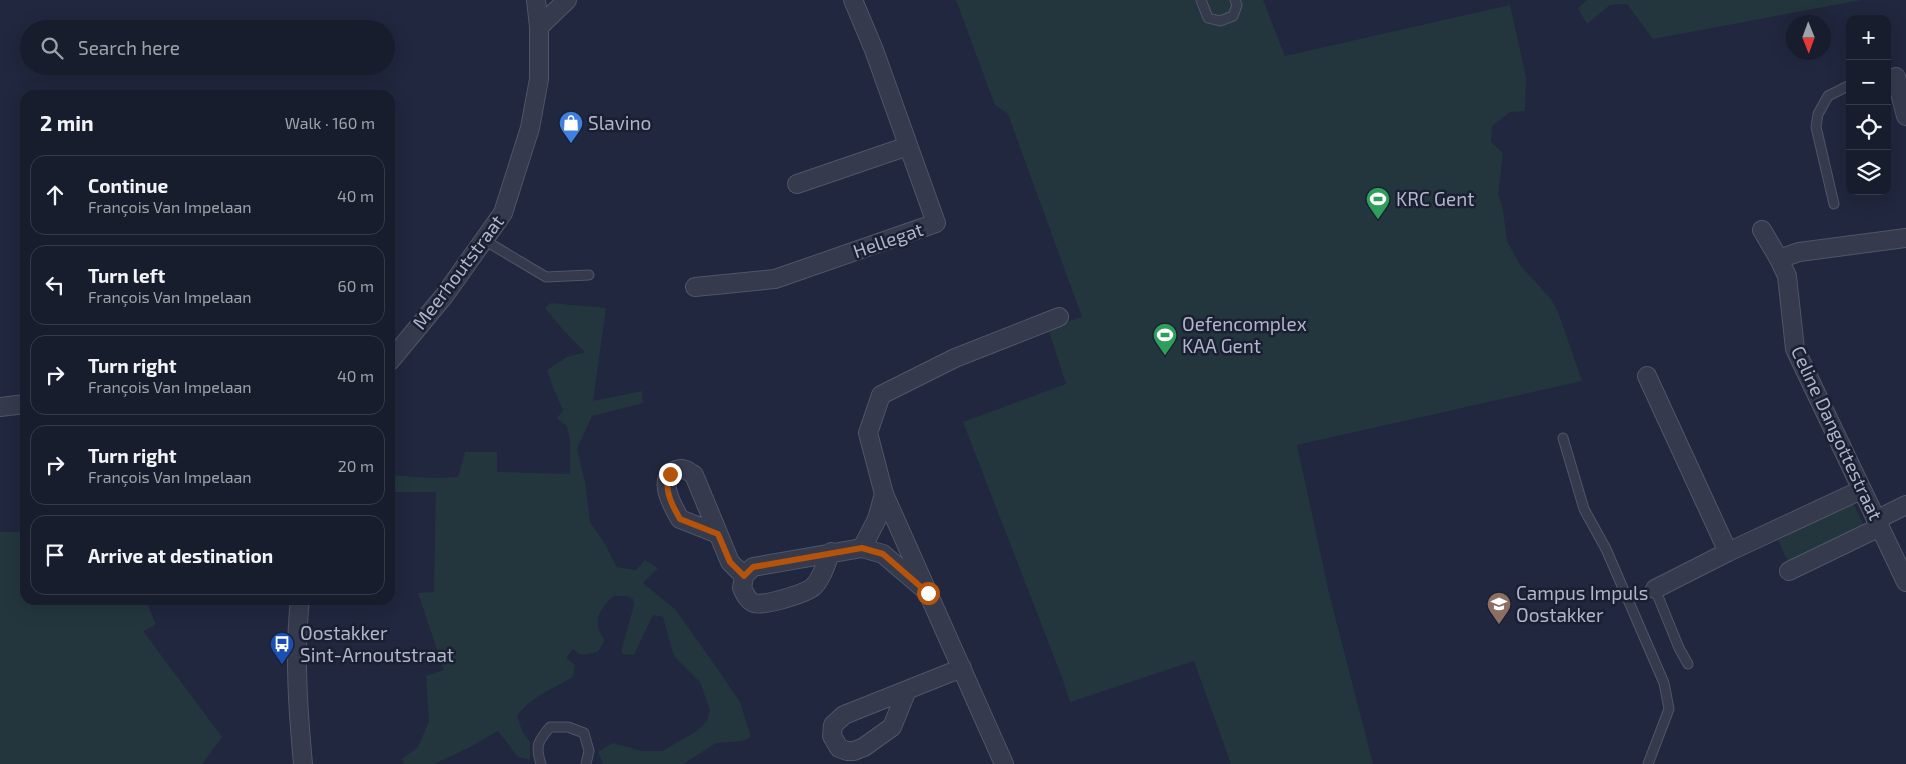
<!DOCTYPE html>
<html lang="en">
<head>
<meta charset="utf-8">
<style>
  :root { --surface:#181d2e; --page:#252a3a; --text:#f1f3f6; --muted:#9fa2aa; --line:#363b4a }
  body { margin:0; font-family:"Exo 2",sans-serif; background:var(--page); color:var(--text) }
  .controls { position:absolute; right:15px; top:15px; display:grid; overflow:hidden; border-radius:10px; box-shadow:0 5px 20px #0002 }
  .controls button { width:45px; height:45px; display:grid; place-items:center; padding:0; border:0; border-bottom:1px solid var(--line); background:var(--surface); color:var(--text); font:25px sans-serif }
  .compass { position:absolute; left:1786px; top:15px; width:45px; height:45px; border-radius:50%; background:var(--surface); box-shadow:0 5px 20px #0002; rotate:179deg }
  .stop { position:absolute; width:15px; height:15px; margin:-11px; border:4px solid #b45309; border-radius:50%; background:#fff }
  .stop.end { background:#b45309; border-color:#fff; box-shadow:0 1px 5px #0008 }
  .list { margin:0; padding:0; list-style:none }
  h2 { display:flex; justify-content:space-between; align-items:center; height:65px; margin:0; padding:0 20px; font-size:21px }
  h2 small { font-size:16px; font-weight:400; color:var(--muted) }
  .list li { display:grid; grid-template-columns:32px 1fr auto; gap:15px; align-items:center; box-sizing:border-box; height:80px; margin:0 10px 10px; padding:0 10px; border:1px solid var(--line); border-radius:15px }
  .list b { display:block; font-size:19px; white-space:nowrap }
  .list p { margin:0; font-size:16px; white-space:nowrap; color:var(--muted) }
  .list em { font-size:16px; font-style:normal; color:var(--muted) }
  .icon { flex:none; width:28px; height:28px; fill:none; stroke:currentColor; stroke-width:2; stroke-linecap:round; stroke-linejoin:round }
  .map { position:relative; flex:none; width:1906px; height:764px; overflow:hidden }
  .search { position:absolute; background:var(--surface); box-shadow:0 5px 20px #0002; left:20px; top:20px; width:375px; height:55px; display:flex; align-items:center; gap:12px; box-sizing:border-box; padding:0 18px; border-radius:28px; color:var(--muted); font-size:19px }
  .panel { position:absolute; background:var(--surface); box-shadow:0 5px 20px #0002; left:20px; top:90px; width:375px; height:515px; border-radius:15px }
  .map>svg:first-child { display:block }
  .green { fill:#23363e }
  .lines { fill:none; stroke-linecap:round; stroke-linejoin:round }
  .lane-casing { stroke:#505568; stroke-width:11 }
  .street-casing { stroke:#505568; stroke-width:20 }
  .lane { stroke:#353a4d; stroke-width:9 }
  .street { stroke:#353a4d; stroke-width:18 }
  .route { stroke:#b45309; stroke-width:6 }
  .labels { text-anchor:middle; stroke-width:5; stroke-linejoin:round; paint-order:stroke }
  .poi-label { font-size:19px; fill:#b0b5c9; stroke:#1a1f32; text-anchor:start }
  .street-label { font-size:19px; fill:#b0b5c9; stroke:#1a1f32 }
</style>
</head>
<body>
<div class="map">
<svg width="1906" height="764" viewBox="0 0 1906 764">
  <rect width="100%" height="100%" fill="#20273e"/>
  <g class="green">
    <polygon points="956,0 1263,0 1285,56 1510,5 1526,77 1525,111 1510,112 1492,126 1491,142 1503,153 1498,194 1503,210 1507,241 1520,265 1551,299 1558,312 1582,381 1297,445 1329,593 1373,764 1231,764 1194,661 1070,702 1063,680 963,422 1066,384 1048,328 1082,317 1008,114 995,105"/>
    <polygon points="1587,0 1861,0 1653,39 1627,4 1610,5 1587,24 1578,8"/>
    <path d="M551,303L606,308L593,401L642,391L643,403L592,416L577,449L585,482L590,522L605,544L617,567L636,570L645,560L658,568L643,583L675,609L719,671L740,702L751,737L742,741L716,743L683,764H603L598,752L613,743L642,751H662L697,731L707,721L710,710L700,682L674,656L663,617L653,615L634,655L622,654V648L634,605L633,599L627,596H614C599,609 591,622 605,640L598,652L581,655L573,649L566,658L575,665L573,677C554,688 529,698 517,716L522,731L530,742V760L518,757L498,731L468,748L434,764H404L402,759L418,747L429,721L426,676L444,670L418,593L434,592L436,492H390V475L432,478L458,477L465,452H497V472L570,474V440L567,426L557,418L563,410L553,388L547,370L567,357L585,352L564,331L545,308Z"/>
    <polygon points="1853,503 1866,529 1790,566 1778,540"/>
    <polygon points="0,532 25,532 25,600 146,600 156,625 143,631 222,737 202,764 0,764"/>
  </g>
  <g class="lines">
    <defs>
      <g id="lane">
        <polyline points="1201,0 1208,18 1220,21 1233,16 1237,5 1235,0"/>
        <polyline points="1834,204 1816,127 1818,114 1828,96 1850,85"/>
        <polyline points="484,240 546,277 589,275"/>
        <polyline points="1563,438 1584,509 1606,549 1664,683 1669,709 1648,764"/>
        <polyline points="1655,589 1679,648 1688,664"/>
        <path d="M541,764C535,746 538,741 550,727H568L584,733L589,751L586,764"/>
      </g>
      <g id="street">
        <polyline points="539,27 567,0"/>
        <polyline points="1896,77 1906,116"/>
        <polyline points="797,184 908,146"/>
        <polyline points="1762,230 1779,259"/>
        <polyline points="1906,238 1799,252 1779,259 1787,276 1795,349 1906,582"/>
        <polyline points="695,287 775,279 936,223 874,50 853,0"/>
        <polyline points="390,361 444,296 503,213 530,128 539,79 539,27 536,0"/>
        <polyline points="1647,376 1728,552"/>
        <polyline points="0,407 25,404"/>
        <polyline points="1876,520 1906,505"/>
        <path d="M718,534L680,519C673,507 656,478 676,470C683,467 688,471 694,475L730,562L744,576"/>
        <polyline points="862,548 877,519 884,494"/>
        <path d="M831,552C826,563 822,579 813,587C806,593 763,607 754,603C748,601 745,594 742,588L744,576L753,567L862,548L883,554L924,589"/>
        <polyline points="1789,571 1880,527"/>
        <polyline points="1655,589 1728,552 1861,490"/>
        <path d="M300,600C294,655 298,709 303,764"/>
        <polyline points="907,690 892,727 864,747 854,751 847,751 839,748 832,736 833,725 844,715 962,668"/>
        <polyline points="1004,764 884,494 868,433 881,395 955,358 1059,317"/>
      </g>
    </defs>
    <use href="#lane" class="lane-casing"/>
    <use href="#street" class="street-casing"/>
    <use href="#lane" class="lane"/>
    <use href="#street" class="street"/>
  </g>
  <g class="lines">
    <path class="route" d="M670,474C663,489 672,505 680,519L718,534L730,562L744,576L753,567L862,548L883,554L928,593"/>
  </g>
  <defs>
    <symbol id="shop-pin" viewBox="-11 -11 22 30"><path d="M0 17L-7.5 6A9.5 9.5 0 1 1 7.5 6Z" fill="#3f7fe0" stroke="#1a1f32"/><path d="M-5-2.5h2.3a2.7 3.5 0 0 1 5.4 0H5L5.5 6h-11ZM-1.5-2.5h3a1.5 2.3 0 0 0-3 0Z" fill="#fff"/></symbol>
    <symbol id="stadium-pin" viewBox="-11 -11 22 30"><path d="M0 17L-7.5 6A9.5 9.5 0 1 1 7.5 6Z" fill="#2e9e5b" stroke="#1a1f32"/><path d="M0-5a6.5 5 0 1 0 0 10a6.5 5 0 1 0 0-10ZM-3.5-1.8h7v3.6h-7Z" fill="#fff"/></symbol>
    <symbol id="school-pin" viewBox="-11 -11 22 30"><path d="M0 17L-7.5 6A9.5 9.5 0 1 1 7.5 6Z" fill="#8d6e63" stroke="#1a1f32"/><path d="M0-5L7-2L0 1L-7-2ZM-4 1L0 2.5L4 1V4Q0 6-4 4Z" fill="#fff"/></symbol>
    <symbol id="bus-pin" viewBox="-11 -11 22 30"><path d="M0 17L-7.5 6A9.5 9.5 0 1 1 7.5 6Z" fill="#1a4fb4" stroke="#1a1f32"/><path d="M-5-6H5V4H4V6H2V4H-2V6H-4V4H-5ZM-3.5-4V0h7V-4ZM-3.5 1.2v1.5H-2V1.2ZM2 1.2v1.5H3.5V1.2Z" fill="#fff"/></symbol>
  </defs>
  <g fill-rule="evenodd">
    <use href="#shop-pin" x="557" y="109" width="28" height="38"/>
    <use href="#stadium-pin" x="1364" y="185" width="28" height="38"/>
    <use href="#stadium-pin" x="1151" y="321" width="28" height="38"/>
    <use href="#school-pin" x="1485" y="590" width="28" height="38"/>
    <use href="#bus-pin" x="268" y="630" width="28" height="38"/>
  </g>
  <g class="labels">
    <g class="poi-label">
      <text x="588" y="130">Slavino</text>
      <text x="1396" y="206">KRC Gent</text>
      <text x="1182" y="331">Oefencomplex<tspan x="1182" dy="22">KAA Gent</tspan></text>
      <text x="1516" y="600">Campus Impuls<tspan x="1516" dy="22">Oostakker</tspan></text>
      <text x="300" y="640">Oostakker<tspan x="300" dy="22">Sint-Arnoutstraat</tspan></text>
    </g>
    <g class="street-label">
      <text transform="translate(888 240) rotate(-19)" y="7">Hellegat</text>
      <text transform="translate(458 272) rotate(-53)" y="7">Meerhoutstraat</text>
      <text transform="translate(1837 433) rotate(65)" y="7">Celine Dangottestraat</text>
    </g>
  </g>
</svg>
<div class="controls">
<button>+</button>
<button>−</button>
<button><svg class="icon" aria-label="locate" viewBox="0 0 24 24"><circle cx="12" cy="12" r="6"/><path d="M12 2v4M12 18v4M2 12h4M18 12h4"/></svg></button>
<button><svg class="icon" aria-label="layers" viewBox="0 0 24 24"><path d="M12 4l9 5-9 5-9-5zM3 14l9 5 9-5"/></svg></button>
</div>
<svg class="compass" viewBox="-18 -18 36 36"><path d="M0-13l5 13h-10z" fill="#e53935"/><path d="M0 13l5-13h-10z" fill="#9fa2aa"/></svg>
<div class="stop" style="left:928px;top:593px"></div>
<div class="stop end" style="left:670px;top:474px"></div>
<div class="search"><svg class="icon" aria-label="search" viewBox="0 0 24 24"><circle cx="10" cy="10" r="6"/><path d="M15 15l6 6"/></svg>Search here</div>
<section class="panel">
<h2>2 min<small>Walk · 160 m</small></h2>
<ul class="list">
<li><svg class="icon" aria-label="ahead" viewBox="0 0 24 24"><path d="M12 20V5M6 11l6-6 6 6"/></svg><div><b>Continue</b><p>François Van Impelaan</p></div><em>40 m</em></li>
<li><svg class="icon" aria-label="left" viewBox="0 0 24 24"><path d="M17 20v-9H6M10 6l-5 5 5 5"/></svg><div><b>Turn left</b><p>François Van Impelaan</p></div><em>60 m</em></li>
<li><svg class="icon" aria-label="right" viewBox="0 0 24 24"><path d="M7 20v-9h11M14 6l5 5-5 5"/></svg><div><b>Turn right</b><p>François Van Impelaan</p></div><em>40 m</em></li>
<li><svg class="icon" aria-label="right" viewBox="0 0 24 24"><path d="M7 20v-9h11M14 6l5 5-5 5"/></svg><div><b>Turn right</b><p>François Van Impelaan</p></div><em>20 m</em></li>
<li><svg class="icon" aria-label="arrive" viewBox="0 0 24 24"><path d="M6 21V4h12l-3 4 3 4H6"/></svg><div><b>Arrive at destination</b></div></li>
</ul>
</section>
</div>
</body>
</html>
